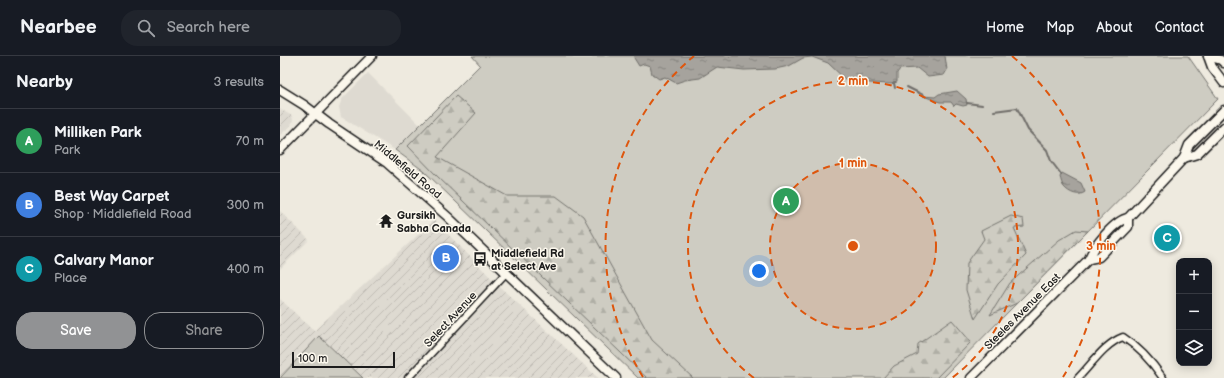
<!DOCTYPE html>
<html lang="en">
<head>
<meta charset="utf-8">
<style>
  :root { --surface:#171b24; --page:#20242c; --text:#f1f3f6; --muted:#9ea1a6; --line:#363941; --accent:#919294 }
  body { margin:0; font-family:"Balsamiq Sans",sans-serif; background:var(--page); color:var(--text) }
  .controls { position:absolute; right:12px; bottom:12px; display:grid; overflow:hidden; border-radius:8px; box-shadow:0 2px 10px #0003 }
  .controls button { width:36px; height:36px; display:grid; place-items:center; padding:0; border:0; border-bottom:1px solid var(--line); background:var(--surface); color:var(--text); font:20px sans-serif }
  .scale { position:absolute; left:12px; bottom:10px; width:103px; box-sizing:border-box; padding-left:4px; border:2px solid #1c1c1c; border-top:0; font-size:11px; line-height:14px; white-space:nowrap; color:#1c1c1c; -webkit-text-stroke:3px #fbf7ec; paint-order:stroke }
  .you { position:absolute; left:479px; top:215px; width:14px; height:14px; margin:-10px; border:3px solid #fff; border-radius:50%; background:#1a73e8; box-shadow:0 0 0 6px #1a73e833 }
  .badge { display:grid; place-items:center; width:26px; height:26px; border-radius:50%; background:var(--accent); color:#fff; font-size:13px; font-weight:700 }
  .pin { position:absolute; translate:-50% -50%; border:2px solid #fff; box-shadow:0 1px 4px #0006 }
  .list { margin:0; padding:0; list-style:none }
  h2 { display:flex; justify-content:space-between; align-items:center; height:52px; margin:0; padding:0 16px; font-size:17px }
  h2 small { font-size:13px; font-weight:400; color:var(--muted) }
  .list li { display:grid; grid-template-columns:26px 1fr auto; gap:12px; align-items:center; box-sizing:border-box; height:64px; padding:0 16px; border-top:1px solid var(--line) }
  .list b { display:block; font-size:15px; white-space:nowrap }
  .list p { margin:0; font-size:13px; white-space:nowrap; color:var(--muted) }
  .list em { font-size:13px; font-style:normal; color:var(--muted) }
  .actions { display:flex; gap:8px; padding:12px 16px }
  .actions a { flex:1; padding:9px 0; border:1px solid var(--accent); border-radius:16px; text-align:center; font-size:14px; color:var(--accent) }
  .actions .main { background:var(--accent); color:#fff }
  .icon { flex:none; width:22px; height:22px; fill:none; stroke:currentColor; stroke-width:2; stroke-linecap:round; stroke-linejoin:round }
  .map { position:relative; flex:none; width:944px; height:322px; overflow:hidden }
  header { display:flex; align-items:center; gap:24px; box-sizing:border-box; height:56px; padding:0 20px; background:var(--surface); border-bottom:1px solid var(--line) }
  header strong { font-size:19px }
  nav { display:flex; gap:22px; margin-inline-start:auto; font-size:14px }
  .search { width:280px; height:36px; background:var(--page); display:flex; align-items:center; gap:10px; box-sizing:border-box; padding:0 14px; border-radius:16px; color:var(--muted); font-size:15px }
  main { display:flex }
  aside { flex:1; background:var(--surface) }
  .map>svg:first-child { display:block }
  .built { fill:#dedad1 }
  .industrial { fill:url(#industrial-furrows) }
  .green { fill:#ceccc2; stroke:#75746f }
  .forest { fill:url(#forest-firs); stroke:#75746f }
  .water { fill:url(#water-ripples); stroke:#6f6d69 }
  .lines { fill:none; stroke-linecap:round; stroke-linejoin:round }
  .stream { stroke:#6f6d69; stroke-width:2 }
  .street-casing { stroke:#1c1c1c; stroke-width:9 }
  .secondary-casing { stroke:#1c1c1c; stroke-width:11 }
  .street { stroke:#fbf7ec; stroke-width:6 }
  .secondary { stroke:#fbf7ec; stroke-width:8 }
  .ring { fill:none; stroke:#de560d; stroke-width:2; stroke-dasharray:7 5 }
  .labels { text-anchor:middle; stroke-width:3; stroke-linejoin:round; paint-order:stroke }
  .street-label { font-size:11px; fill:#1c1c1c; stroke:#fbf7ec }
  .poi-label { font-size:11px; font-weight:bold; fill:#1c1c1c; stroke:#fbf7ec; text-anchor:start }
  .centre { fill:#de560d; stroke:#fbf7ec; stroke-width:2 }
  .ring-label { font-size:12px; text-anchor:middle; font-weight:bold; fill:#de560d; stroke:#fbf7ec; stroke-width:3; stroke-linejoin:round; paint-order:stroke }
</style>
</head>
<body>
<header>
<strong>Nearbee</strong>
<div class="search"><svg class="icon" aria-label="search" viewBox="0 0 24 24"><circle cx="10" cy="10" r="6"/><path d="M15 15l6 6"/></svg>Search here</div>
<nav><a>Home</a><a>Map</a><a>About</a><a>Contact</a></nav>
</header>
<main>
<aside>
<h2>Nearby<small>3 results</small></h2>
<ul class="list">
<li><span class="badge" style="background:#2e9e5b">A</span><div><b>Milliken Park</b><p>Park</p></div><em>70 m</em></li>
<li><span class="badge" style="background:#3f7fe0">B</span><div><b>Best Way Carpet</b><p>Shop · Middlefield Road</p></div><em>300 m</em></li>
<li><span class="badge" style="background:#0f9aa8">C</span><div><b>Calvary Manor</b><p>Place</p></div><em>400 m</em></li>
</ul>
<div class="actions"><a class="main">Save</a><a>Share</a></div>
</aside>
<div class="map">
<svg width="944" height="322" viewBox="0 0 944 322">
  <defs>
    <pattern id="industrial-furrows" width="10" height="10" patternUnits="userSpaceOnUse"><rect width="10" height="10" fill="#dedad1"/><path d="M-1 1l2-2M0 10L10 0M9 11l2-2" fill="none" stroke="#bebab3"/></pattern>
    <pattern id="forest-firs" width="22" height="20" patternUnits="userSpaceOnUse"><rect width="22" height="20" fill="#ceccc2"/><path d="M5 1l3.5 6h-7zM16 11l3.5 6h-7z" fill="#b0afa6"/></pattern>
    <pattern id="water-ripples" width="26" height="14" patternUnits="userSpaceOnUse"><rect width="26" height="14" fill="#a6a39d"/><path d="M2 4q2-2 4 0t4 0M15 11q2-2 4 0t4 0" fill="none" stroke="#86847f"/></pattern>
  </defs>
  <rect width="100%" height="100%" fill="#eeeadf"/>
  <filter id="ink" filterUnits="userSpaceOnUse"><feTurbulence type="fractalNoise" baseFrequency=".025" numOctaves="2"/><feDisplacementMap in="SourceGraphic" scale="8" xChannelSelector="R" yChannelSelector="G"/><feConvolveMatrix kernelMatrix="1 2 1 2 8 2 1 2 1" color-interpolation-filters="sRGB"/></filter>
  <g filter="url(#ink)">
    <polygon class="built" points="88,17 141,70 115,94 61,61 59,51 62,43"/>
    <g class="industrial">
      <polygon points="0,53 12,60 13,64 11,69 0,79"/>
      <polygon points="0,155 29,184 0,213"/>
      <polygon points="154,164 221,232 318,322 83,322 39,280 0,321 0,243 34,275"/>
    </g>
    <g class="green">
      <polygon points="192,0 908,0 938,43 663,322 358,322 144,115 115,94 200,9"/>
      <polygon points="39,280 83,322 0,322"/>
    </g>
    <g class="forest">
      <polygon points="176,40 196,57 157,101 227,140 276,140 303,160 372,284 413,322 367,322 157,120 128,90"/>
      <polygon points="731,160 743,163 744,171 734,172 746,199 718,228 695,263 686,234 687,207 704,183 701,175"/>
      <polygon points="796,174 808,175 737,247 710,259 730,227 779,184"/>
      <polygon points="672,264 691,286 656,322 603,322 614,310 637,298 638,288"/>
    </g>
    <g class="water">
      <polygon points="355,0 665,0 667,14 664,19 648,21 637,12 620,13 617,17 617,26 611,28 568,26 548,7 532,1 523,2 509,10 495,13 464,14 437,11 420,22 405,24 396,27 385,21 379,23 372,18 370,10 364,8 359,10 354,2"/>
      <polygon points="677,35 686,43 687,49 683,50 676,48 674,50 671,46 660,46 643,40 655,41 659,38"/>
      <path d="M782,117L801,127L805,136C799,141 789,137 784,131C782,129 781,124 780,121Z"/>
    </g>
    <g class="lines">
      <g class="stream">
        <polyline points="614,27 615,32"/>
        <polyline points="627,31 643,39"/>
        <polyline points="687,47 702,49"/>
        <polyline points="714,55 737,52 748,74 767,94 771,105 781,118"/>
      </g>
      <defs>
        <g id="street">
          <polyline points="128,322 226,217"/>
          <path d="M798,322C812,308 824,288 843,281C860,292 872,306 883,322"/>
        </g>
        <g id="secondary">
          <polyline points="928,0 932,11 944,27"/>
          <polyline points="928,0 941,4 944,7"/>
          <polyline points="0,34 24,49 49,68 107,107 168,161 336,322"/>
          <polyline points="0,94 92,0"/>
          <polyline points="904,102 917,98 944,71"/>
          <polyline points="809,203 819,201 848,171 848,162"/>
          <path d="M691,322L809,203C813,191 835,164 848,162L904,102L909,89L944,54"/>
        </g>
      </defs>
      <use href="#street" class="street-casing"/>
      <use href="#secondary" class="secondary-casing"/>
      <use href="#street" class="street"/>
      <use href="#secondary" class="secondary"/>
    </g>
  </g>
  <circle cx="573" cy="190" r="83" fill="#de560d" fill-opacity=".12"/>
  <g class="ring">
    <circle cx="573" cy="190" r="83"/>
    <path d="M474 322A165 165 0 1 1 672 322"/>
    <path d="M363 321A248 248 0 0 1 414 0M732 0A248 248 0 0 1 783 321"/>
  </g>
  <defs>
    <symbol id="temple-bare" viewBox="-9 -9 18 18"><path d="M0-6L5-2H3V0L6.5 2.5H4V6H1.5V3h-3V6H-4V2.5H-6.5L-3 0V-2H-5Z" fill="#1c1c1c" stroke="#fbf7ec" stroke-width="2.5" paint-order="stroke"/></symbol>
    <symbol id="bus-bare" viewBox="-9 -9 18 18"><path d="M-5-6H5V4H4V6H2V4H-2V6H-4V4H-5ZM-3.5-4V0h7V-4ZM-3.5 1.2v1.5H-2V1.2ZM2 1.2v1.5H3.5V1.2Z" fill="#1c1c1c" stroke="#fbf7ec" stroke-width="2.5" paint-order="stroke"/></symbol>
  </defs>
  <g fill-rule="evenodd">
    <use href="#temple-bare" x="96" y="155" width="20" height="20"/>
    <use href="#bus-bare" x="190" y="193" width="20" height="20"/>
  </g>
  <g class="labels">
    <g class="street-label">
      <text transform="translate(128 113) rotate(40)" y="4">Middlefield Road</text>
      <text transform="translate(742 255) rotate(-45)" y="4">Steeles Avenue East</text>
      <text transform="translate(170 263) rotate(-47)" y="4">Select Avenue</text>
    </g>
    <g class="poi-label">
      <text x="117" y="163">Gursikh<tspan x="117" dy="13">Sabha Canada</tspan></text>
      <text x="211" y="201">Middlefield Rd<tspan x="211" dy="13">at Select Ave</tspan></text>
    </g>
  </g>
  <circle cx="573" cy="190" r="6" class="centre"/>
  <g class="ring-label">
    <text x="573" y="29">2 min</text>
    <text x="573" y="111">1 min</text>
    <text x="821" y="194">3 min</text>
  </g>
</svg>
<div class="controls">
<button>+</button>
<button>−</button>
<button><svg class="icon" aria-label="layers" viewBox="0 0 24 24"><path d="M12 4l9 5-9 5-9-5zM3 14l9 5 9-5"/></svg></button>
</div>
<div class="scale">100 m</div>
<div class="you"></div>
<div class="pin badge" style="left:506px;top:145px;background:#2e9e5b">A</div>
<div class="pin badge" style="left:166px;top:202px;background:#3f7fe0">B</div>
<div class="pin badge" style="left:887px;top:182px;background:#0f9aa8">C</div>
</div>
</main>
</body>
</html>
